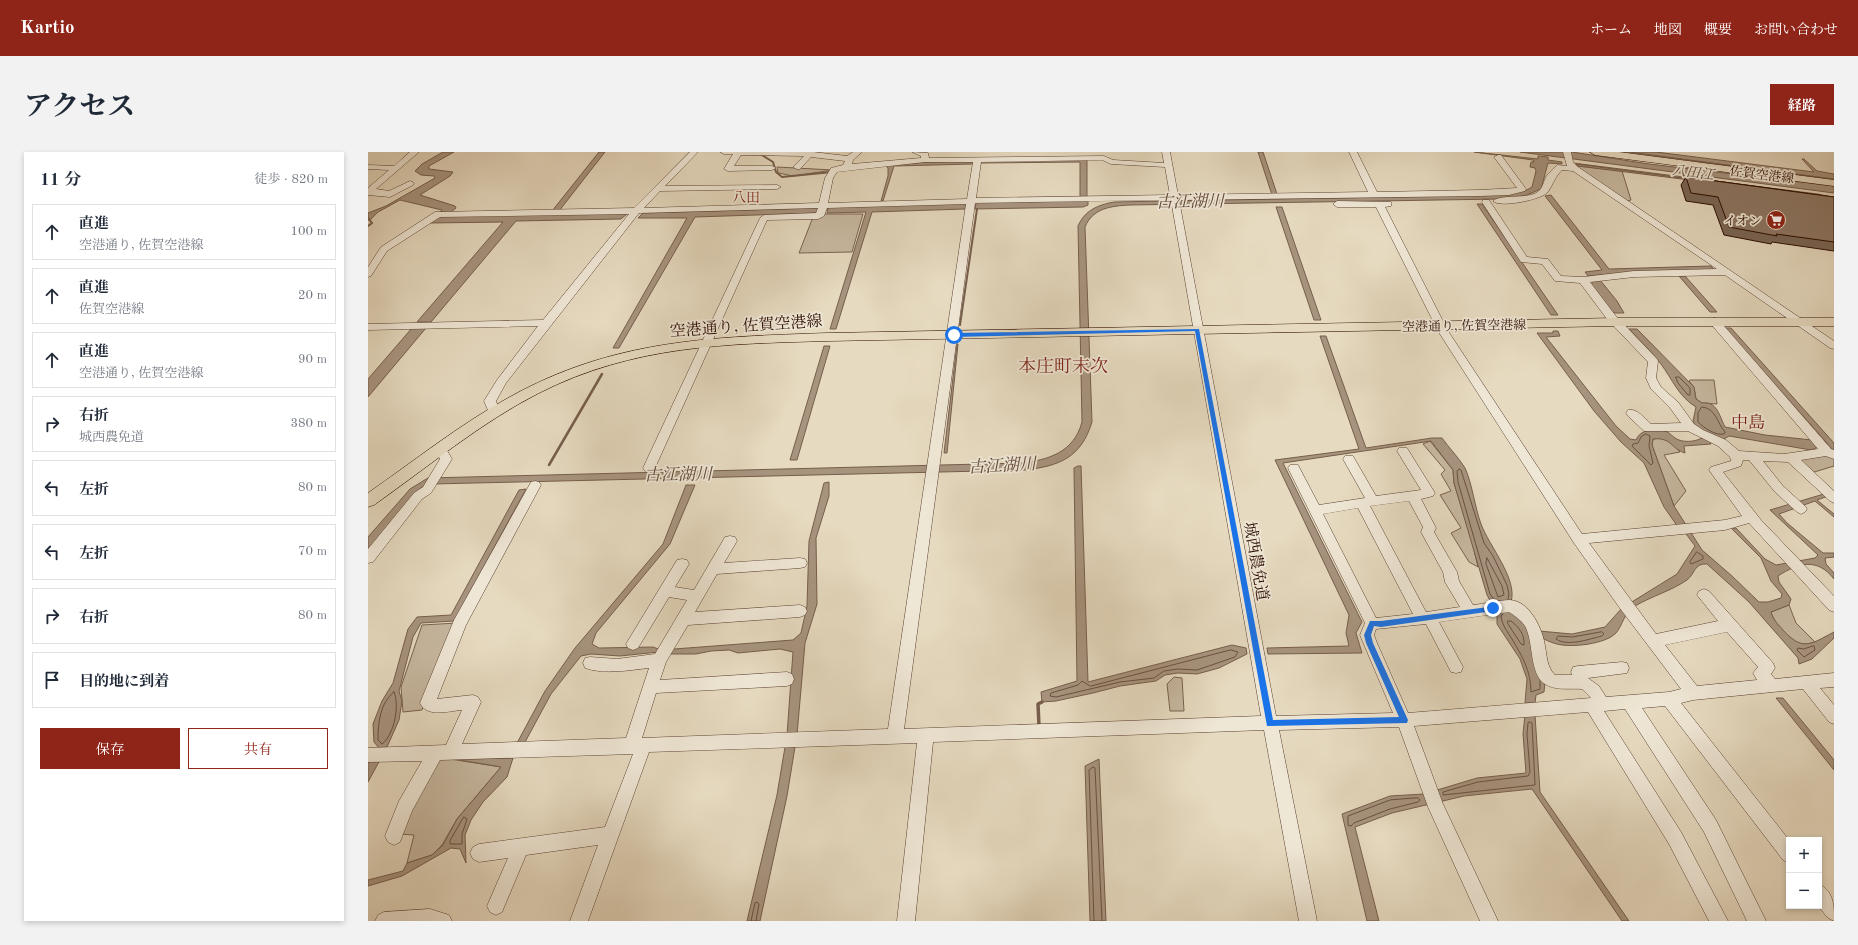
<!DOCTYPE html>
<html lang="ja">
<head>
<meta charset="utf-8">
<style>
  :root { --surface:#fff; --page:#f2f2f3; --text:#1f2937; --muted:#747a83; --line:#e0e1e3; --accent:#8f2418 }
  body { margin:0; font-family:"Old Standard TT","Noto Serif JP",serif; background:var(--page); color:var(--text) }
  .controls { position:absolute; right:12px; bottom:12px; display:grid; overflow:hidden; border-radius:0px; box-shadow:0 2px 6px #0003 }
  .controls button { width:36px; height:36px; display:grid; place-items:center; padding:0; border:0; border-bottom:1px solid var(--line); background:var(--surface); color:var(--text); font:20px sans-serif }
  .stop { position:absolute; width:12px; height:12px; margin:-9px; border:3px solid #1a73e8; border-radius:50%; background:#fff }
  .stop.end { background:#1a73e8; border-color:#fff; box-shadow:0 1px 4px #0008 }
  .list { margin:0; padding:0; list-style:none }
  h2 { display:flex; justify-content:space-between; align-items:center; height:52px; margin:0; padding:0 16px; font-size:17px }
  h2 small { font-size:13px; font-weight:400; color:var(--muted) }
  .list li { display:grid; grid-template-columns:26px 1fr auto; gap:12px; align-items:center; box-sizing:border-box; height:56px; margin:0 8px 8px; padding:0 8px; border:1px solid var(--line); border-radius:0px }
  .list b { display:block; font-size:15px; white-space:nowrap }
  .list p { margin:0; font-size:13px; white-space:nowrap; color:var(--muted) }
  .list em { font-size:13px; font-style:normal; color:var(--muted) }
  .actions { display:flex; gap:8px; padding:12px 16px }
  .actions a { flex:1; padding:9px 0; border:1px solid var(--accent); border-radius:0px; text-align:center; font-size:14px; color:var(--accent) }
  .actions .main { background:var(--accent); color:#fff }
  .icon { flex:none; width:22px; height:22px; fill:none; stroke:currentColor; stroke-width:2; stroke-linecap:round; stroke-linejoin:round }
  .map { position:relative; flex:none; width:1466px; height:769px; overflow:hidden; border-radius:0px }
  header { display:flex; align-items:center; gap:24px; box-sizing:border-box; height:56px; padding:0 20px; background:var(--accent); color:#fff }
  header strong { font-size:19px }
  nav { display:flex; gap:22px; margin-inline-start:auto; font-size:14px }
  .intro { display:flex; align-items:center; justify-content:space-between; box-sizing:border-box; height:96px; padding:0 24px }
  h1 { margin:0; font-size:28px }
  .button { padding:10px 18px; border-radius:0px; background:var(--accent); color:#fff; font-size:14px; font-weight:700 }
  main { display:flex; gap:24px; padding:0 24px }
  aside { flex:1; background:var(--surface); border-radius:0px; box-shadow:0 2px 6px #0003 }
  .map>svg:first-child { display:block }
  .green { fill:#c6b79f; stroke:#796250 }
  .water { fill:#a7947f; stroke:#765e4c }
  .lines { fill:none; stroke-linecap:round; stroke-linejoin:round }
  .shore { stroke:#6a5040; stroke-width:1 }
  .stream-far2 { stroke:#765e4c; stroke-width:2 }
  .stream-far1 { stroke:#765e4c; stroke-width:2.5 }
  .stream { stroke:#765e4c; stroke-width:3.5 }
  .minor-casing { stroke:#5a4030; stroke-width:1 }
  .major-casing { stroke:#2c0c00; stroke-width:1 }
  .minor { fill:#efe7d6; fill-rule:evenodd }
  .major { fill:#e6dac0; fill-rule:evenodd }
  .wall { fill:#796656; stroke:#2c0c00 }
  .building { fill:#8d7764; stroke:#2c0c00 }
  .route { fill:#1a73e8 }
  .labels { text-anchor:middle; stroke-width:3.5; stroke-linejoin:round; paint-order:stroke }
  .far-street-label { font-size:13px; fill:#2c0c00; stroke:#efe7d6 }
  .far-poi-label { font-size:13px; fill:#2c0c00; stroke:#efe7d6; text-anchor:end }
  .far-water-label { font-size:14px; font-style:italic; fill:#634939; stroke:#efe7d6 }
  .far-neighbourhood-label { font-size:14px; fill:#7a1f14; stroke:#efe7d6 }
  .street-label { font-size:16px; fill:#2c0c00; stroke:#efe7d6 }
  .water-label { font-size:17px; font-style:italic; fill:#634939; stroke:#efe7d6 }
  .neighbourhood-label { font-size:17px; fill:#7a1f14; stroke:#efe7d6 }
  .quarter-label { font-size:18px; fill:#7a1f14; stroke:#efe7d6 }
</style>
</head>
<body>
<header>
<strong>Kartio</strong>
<nav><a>ホーム</a><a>地図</a><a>概要</a><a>お問い合わせ</a></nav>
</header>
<div class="intro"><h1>アクセス</h1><a class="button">経路</a></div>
<main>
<aside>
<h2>11 分<small>徒歩 · 820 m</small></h2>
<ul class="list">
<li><svg class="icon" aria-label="ahead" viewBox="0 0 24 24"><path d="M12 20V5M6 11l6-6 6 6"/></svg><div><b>直進</b><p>空港通り, 佐賀空港線</p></div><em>100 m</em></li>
<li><svg class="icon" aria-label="ahead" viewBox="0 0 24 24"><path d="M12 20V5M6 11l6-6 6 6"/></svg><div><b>直進</b><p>佐賀空港線</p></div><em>20 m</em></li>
<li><svg class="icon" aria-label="ahead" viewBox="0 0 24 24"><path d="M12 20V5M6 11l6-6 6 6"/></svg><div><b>直進</b><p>空港通り, 佐賀空港線</p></div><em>90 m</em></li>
<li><svg class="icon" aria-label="right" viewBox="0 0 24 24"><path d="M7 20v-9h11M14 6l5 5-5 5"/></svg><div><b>右折</b><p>城西農免道</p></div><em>380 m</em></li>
<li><svg class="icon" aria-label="left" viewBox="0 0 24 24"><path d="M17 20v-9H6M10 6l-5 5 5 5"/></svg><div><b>左折</b></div><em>80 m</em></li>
<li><svg class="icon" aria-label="left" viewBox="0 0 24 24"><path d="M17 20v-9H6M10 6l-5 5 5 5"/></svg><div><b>左折</b></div><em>70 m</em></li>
<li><svg class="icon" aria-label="right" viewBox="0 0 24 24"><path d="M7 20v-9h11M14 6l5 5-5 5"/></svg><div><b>右折</b></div><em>80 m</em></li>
<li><svg class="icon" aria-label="arrive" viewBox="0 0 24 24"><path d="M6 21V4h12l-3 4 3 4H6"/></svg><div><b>目的地に到着</b></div></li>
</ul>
<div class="actions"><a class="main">保存</a><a>共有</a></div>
</aside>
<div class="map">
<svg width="1466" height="769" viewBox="0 0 1466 769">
  <rect width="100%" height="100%" fill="#e6dac0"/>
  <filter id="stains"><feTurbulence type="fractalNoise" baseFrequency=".005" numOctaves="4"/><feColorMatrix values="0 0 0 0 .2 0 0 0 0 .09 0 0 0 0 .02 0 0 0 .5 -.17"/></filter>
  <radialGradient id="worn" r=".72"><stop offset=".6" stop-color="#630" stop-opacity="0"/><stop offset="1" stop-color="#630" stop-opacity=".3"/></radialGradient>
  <g class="green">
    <polygon points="1237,0 1261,0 1466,27 1466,30"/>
    <polygon points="1205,11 1450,42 1466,46 1209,12 1210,14 1254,19 1263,48 1259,49 1209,16"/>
    <polygon points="409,15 465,18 425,24 410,21"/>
    <polygon points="455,62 495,62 484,100 431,101 445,65"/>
    <polygon points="1322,228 1346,228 1349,252 1334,251 1328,247 1326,235 1321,229"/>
    <polygon points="1294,286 1303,291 1312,300 1296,303 1318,339 1306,354 1284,293 1285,287"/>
    <polygon points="1062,289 1085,318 1086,331 1104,390 1110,415 1101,410 1083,381 1093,376 1072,343 1083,339 1073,322 1077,318 1055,292"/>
    <polygon points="1450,301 1466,305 1466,314 1443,321 1429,307"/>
    <path d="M1421,453L1428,471L1447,490C1443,491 1437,493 1434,492C1422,490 1406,471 1403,460Z"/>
    <polygon points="89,471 54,558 35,560 33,535 54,473"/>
    <polygon points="806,525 814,526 816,559 802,559 799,532"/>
    <polygon points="69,605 133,615 89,667 74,693 64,703 39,711 46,683 31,682"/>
  </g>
  <g class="water">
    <polygon points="75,0 86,0 61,14 61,17 85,20 82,24 52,43 87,54 88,56 83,60 72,60 74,58 32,48 10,60 2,68 0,68 0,61 18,54 67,26 66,24 53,23 47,19 54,12"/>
    <polygon points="231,0 237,0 191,59 184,59"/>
    <polygon points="890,0 895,0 909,42 904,43"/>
    <path d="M1106,0L1170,7V4L1180,5V8L1194,10V12L1180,11L1173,37L1154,45L1132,47L762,53C743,54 725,56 717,75L724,270C713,306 691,314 657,318L65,332L54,335L46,342L0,399V385L42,337L60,326L653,311C681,308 706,300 714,270L710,74C717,58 730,53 746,50L1130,43L1157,39L1164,35L1168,19L1167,16L1162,15L1163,10H1166L1165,8Z"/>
    <polygon points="1152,0 1204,0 1281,12 1466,34 1466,41"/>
    <polygon points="1261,0 1288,0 1446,20 1434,7 1436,7 1449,19 1466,22 1466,27"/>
    <polygon points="719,7 719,45 712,45 712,10 612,11 613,9"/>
    <polygon points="605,9 605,12 526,14 515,49 513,49 520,24 520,16 518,14 558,10"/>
    <polygon points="1208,12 1466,46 1210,14"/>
    <polygon points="1183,43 1241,117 1343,114 1347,119 1266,120 1220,124 1217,120 1234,118 1177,44"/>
    <polygon points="720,49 720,53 715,55 607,57 608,51"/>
    <polygon points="598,51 597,57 504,60 468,177 462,177 498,60 459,61 460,55"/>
    <polygon points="1109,52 1114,52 1190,163 1183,163"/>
    <polygon points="908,55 914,55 953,168 946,168"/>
    <polygon points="451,56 449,61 327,65 251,196 245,196 319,66 270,66 275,61"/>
    <polygon points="260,61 253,67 148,69 63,170 49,170 135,70 61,71 70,64"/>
    <polygon points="1311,124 1317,124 1349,160 1342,160"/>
    <polygon points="1232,128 1249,149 1256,161 1246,161 1236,151 1223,133 1225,129"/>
    <polygon points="44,176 58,176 0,245 0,227"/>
    <polygon points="1357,176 1363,176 1466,291 1466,299"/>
    <path d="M1261,177H1269L1326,235L1328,247L1334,251C1349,249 1351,263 1357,275L1397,283L1444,288L1450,295L1443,298L1361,284L1354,288L1327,274L1325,269L1328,255C1311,245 1304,227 1293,212C1284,200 1272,189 1261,177Z"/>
    <path d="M1185,179H1190L1192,184L1178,185L1248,274L1262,287L1268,288C1271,278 1288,275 1297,279C1301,280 1304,284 1307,286C1314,291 1327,290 1334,286L1342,288L1343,292L1316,294L1317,301C1303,297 1304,285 1285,287L1284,293L1306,354L1334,398L1364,424L1391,450H1400L1413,446L1414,442L1403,429L1393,406L1364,377L1368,376L1397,407L1408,413L1447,406L1450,403L1402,358L1466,339V342L1449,348L1466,362V365L1447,349L1411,362L1419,371L1455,401H1466V405L1457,406L1458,412L1466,421V427C1449,405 1430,411 1410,424L1411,430L1423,447L1421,453L1403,460C1405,468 1410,472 1415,478C1435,500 1443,492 1466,480V486L1444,507L1431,512L1430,506L1381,450L1339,412C1326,411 1327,422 1319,428C1303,439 1284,444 1267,454C1256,460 1255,473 1248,481C1238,492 1203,496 1189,492C1184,491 1178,488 1172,485L1177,530L1176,540L1168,543L1167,551H1157L1159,527L1152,507L1129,472V461L1119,443L1086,331L1085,318L1063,289L915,311L994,470L988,481L994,501L900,502L899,496L981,494L978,481L981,463L907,308L991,297L952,184H958L998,296L1064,286H1074C1081,296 1091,306 1097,316C1104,331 1107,356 1113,372C1121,394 1150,427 1143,450L1171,479L1204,482L1237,475L1254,456L1309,422L1327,394L1313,375H1310L1296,355L1276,311L1253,290L1226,259L1169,181H1185Z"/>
    <polygon points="589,192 590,192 579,301 576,301"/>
    <polygon points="456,194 462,194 429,308 422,308"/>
    <polygon points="710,314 713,314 720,530 864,493 878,496 879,502 851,516 829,522 810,521 797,523 788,529 752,534 725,541 688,549 674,550 673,540 709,529 706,316"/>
    <polygon points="461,330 461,344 448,386 449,452 437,491 429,583 419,583 425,500 412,497 370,501 361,498 343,499 328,502 300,502 290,500 252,504 223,502 213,504 183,542 156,592 149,591 177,539 207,496 295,392 318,333 327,333 302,392 228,481 224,492 231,496 285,495 293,498 425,488 433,481 439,454 441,389 456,331"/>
    <polygon points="158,337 86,469 53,471 45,485 31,539 34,549 31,568 19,595 0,630 0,610 4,608 11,596 6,590 5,572 14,549 25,531 40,477 49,465 83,463 151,338"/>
    <polygon points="1408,546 1415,546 1466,608 1466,618"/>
    <polygon points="1157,562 1167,563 1172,640 1261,769 1254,769 1164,637 1096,644 1024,661 987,675 1011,769 999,769 974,662 1022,644 1056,642 1109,626 1158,621 1155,582"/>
    <polygon points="417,595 427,595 419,644 392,769 379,769 409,643"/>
    <polygon points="80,606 145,606 139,625 115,650 103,668 97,683 98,711 92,697 83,696 34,724 0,734 0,728 35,719 39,711 64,703 75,693 89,667 133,615"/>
    <polygon points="731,607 738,769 722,769 717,614"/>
  </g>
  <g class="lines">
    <g class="shore">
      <polygon points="1308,225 1311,225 1322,236 1322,243 1320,243 1310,231"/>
      <path d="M1334,255C1348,256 1349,271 1357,280L1356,282C1348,284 1336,276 1330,270V261Z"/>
      <polygon points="1278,282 1282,284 1281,294 1285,311 1283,313 1264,294 1265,292 1270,291 1273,285"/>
      <polygon points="1329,400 1335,404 1335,407 1323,412 1322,410"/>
      <polygon points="1119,406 1134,434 1136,443 1130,445 1118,412"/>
      <polyline points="1127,449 1122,442 1090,330 1089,319 1091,317 1093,318 1116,391 1125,404 1139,433 1141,442 1140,447"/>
      <path d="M1135,462L1133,464C1134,473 1139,479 1144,487C1154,504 1163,519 1163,540L1172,537V529"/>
      <path d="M1140,469H1143C1151,475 1157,483 1156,493L1153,492L1140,472Z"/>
      <path d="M1234,480L1236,482L1234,484C1221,487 1200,495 1188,487L1190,484L1204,485Z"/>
      <polygon points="1446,494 1447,498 1436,505 1429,498 1430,496 1435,497"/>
      <polygon points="863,498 870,500 867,505 829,518 809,517 796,519 786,526 752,530 688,545 682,544 683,541 710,533 714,529 722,534"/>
      <path d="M26,540C32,554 26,583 14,592L10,588C10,571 12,551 26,540Z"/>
      <polygon points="1162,570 1164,571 1167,633 1075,643 1075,640 1110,630 1160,624 1162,620 1159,582 1160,571"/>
      <polygon points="1050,646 1052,648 1050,650 1022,657 986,671 983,674 980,673 980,664 1022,648"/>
      <polygon points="96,665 99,667 94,682 94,692 82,692 82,689"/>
      <polyline points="383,769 387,751 389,750 391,752 388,769"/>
      <polyline points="726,769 721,618 725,615 727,616 734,769"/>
    </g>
    <g class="stream-far2">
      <polyline points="389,0 405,10 408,20 414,25 464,20"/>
      <polyline points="0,66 4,71 0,74"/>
      <polyline points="592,173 609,57"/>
    </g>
    <polyline class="stream-far1" points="181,313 234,222"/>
    <polyline class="stream" points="671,574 670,552 674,550"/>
    <defs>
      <g id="minor">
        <polygon points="42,0 51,0 8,37 21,39 42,29 46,31 45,33 22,45 0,43 0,36 21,18 0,17 0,13 26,14"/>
        <path d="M322,0H330L297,34L409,33L413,35L409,37L292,39L276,56L451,51L457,26L463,16L475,13L477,9L443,5L432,17H429L425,15L436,4L373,3L366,14H404L408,16L404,18L360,19L356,17L365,2H356L352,0H445L479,4L485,0H494L485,8L484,12L553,6V4L544,0L560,1L561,6L736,4L745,8L796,11L794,0H802L810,43L1000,40L981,0H989L1009,40L1112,38L1149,36L1126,5L1130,3H1133L1158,37L1157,39L1141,43L1112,44L811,48L908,564L1025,561L992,483L997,471L920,316L922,313H930L951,353L997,346L975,307L977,304H985L1008,344L1053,338L1029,299L1031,296H1039L1067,341L1065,344L1053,347L1068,376L1066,380L1089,420L1091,429L1105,453C1117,452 1130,448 1142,448C1162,449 1175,478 1177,494C1179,505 1179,515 1187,523H1204L1203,520L1205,515L1210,514L1254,510L1259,511L1261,516L1259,521L1220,526L1231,534L1238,545L1301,540L1313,537L1251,455L1206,391L1070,179L1008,55H969L965,52L969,49L1023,50V54L1017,55L1080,179L1214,382L1357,368L1374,364L1341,318L1343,315L1363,309L1362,305L1350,294L1320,279H1276L1260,264L1258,261L1260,258C1269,256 1276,266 1283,272L1313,271L1302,256L1283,237L1278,226L1280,210L1239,167L1212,131L1187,129L1174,112L1153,110L1114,50L1115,48H1121L1159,105L1180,107L1193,124L1215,125L1266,119L1349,117L1205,19L1194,18C1186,26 1184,35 1179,41C1171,48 1132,56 1125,49C1133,42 1157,47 1168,41C1176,37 1175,28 1180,22C1183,19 1186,16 1189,13L1199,14L1195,0H1203L1205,10L1210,15L1466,189V197L1462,196L1357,123L1266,125L1222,130L1247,163L1289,207L1290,209L1288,226L1293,235L1310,250L1326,272L1335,278L1358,288L1371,299L1416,302L1450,297L1342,171L1341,169L1346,166L1350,167L1463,297L1466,298V307L1458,304L1433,308L1466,339V351L1462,349L1420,310L1395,309L1415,334L1437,354L1439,357L1437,360L1433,362L1429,360L1407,340L1381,308H1375L1373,314L1355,320L1393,368L1466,444V460L1461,458L1381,371L1357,378L1221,391L1288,482L1350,469L1329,443L1331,439L1336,437L1341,439L1405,511L1407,516L1403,522L1407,527L1466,521V535L1452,536L1466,553V572L1461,570L1435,537L1325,548L1313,551L1421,688V711L1415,708L1297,554L1274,556L1348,668L1398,769H1379L1336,680L1257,557L1236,559L1313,680L1360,769H1341L1301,692L1220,560L1046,574L1075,652L1130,769H1112L1060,655L1031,575L911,578L949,769H931L896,578L565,590L547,769H529L549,591L281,600L220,769H202L230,693L158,703L134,760L128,763L122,760L119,754L140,706L111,710L105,707L102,701L105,695L111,692L237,675L265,602L72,608L44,659L32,690L26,693L20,690L17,684L31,649L54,609L0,610V596L78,593L94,558C80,559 59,566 52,551L86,468L163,330L167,329L171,330L173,333L98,473L69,547L105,543L110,545L113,550L94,592L258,586L281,516C261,518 237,523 217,516L215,511L217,506L222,505L249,507L287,502L319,448L301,445L270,496L265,498L260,496L258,492L309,408L314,407L319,408L321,412L307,435L326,438L357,385L362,384L367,385L369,389L356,411L432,406L437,407L439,411L437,415L432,416L349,422L327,460L432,453L437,455L439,459L437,463L432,465L320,473L298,510L292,528L419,520L424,522L426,527L424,532L419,534L288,541L274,586L520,577L598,52L459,56L456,64L450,67L399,68L287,316L285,319H277L275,316L392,66L396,63L448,61L450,56L271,61L138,231L128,249L132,260L126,264L122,263L116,249L129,228L170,174L0,178V172L175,168L261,62L72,65L19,99L3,124L0,125V115L13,95L67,60L266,56ZM734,8L743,12L797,15L802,43L608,46L613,10ZM557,10H605L599,47L460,51L465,26L469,20ZM803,48L893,564L536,577L607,51ZM1041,349L1055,375L1053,380L1075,420L1077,430L1092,455L1058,460L1002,354ZM990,356L1045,462L1008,466L955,362ZM1141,460C1147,464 1153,468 1157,474C1166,490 1161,522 1177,532C1188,539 1202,536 1214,537L1223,546L1040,561L1009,491L1006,483L1008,477L1058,472L1083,520L1088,521L1093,520L1095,515L1071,470ZM1359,480L1390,515L1385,521L1389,528L1329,534L1297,493Z"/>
        <polygon points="73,294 77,295 84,307 63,341 54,347 5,410 0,411 0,397 46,341 55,335 72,307 67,298 69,295"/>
        <path d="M1451,732C1466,740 1466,753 1466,769L1460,766L1450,754Z"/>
        <polygon points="62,757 81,763 84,769 7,769 10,763 16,760"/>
      </g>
      <g id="major">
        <polygon points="1222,0 1251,0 1466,28 1466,34 1227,3"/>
        <path d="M1248,166H1466V174H1248L460,189C357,192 266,193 171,241C112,271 60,315 6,353L0,355V341C46,309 91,273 140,246C245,187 344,185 460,181Z"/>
      </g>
    </defs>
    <use href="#minor" class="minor-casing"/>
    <use href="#major" class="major-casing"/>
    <use href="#minor" class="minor"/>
    <use href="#major" class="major"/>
  </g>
  <polygon class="wall" points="1318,25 1466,45 1466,99 1404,90 1403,92 1356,83 1345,53 1318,49 1313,33"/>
  <polygon class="building" points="1318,25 1466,45 1466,90 1408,82 1409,84 1361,75 1350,45 1323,41"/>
  <polygon class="route" points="831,177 905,568 1031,565 998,491 996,483 1002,469 1013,469 1128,454 1128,458 1125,459 1013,475 1006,474 1003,483 1005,491 1040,568 1039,571 899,574 827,179 586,185 583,183 586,181"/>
  <defs>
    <symbol id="supermarket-disc" viewBox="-11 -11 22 22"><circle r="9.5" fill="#8f2418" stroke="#efe7d6"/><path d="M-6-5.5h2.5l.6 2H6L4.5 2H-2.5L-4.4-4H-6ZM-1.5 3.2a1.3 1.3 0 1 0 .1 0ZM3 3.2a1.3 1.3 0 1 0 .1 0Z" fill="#fff"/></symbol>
  </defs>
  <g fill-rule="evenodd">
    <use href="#supermarket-disc" x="1397" y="57" width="22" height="22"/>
  </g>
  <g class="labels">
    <g class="far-street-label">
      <text transform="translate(1394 22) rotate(7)" y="5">佐賀空港線</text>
      <text transform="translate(1096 173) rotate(-1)" y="5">空港通り, 佐賀空港線</text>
    </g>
    <g class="far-poi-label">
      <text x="1394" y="73">イオン</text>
    </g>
    <g class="far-water-label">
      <text transform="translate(1325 20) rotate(7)" y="5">八田江</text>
    </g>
    <g class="far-neighbourhood-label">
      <text x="378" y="50">八田</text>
    </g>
    <g class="street-label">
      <text transform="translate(378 173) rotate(-4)" y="6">空港通り, 佐賀空港線</text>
      <text transform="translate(889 409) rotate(80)" y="6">城西農免道</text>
    </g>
    <g class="water-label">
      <text transform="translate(822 49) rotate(-1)" y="6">古江湖川</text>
      <text transform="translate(634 313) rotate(-3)" y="6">古江湖川</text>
      <text transform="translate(310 322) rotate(-1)" y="6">古江湖川</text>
    </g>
    <g class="neighbourhood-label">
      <text x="1380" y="276">中島</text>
    </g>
    <g class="quarter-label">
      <text x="695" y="220">本庄町末次</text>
    </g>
  </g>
  <rect width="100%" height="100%" filter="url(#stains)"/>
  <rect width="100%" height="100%" fill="url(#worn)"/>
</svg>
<div class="controls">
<button>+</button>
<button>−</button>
</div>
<div class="stop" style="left:586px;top:183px"></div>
<div class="stop end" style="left:1125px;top:456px"></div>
</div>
</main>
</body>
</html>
